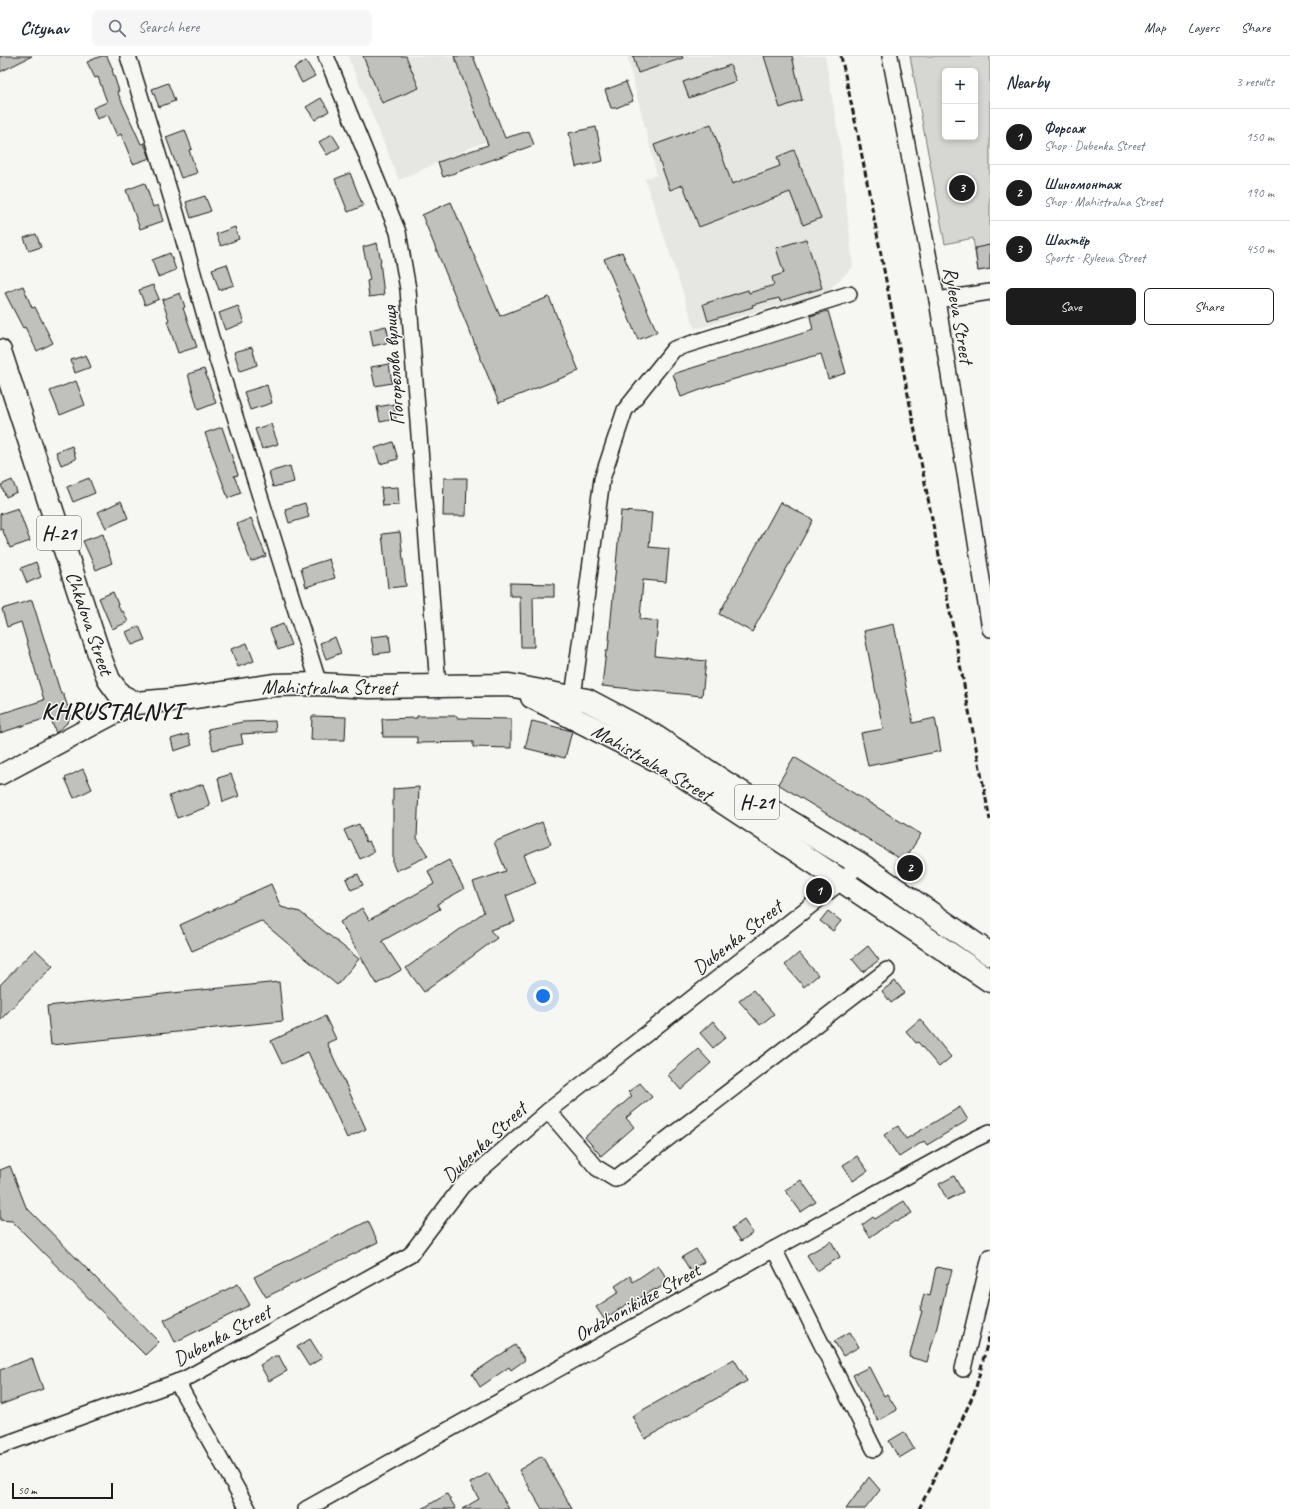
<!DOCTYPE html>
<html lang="en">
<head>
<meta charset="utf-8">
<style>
  :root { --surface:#fff; --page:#f6f6f7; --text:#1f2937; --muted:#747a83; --line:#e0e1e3; --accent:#1c1c1c }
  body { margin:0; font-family:Caveat,sans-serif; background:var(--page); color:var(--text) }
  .controls { position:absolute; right:12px; top:12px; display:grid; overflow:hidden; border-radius:6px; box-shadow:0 2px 6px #0003 }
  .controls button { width:36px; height:36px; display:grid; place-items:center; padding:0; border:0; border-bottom:1px solid var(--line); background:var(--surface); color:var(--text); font:20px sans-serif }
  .scale { position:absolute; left:12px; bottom:10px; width:101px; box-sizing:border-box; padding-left:4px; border:2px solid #1c1c1c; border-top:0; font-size:11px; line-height:14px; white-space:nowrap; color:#1c1c1c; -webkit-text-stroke:3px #f6f6f2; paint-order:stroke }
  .you { position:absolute; left:543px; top:940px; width:14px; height:14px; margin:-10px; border:3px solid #fff; border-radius:50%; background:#1a73e8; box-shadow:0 0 0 6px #1a73e833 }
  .badge { display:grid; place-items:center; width:26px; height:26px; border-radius:50%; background:var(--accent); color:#fff; font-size:13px; font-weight:700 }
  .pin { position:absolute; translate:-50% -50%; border:2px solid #fff; box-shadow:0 1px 4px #0006 }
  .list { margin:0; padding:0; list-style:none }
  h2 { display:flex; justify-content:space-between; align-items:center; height:52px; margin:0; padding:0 16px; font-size:17px }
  h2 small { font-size:13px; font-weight:400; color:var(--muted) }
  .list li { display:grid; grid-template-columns:26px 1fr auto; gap:12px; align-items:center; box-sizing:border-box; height:56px; padding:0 16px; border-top:1px solid var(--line) }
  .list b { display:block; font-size:15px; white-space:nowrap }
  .list p { margin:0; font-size:13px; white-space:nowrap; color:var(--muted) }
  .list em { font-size:13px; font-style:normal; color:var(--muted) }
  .actions { display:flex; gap:8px; padding:12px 16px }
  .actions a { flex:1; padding:9px 0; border:1px solid var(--accent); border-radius:6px; text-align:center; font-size:14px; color:var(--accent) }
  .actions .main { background:var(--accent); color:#fff }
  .icon { flex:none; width:22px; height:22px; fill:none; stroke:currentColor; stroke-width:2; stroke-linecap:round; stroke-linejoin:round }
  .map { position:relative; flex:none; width:990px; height:1453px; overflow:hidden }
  header { display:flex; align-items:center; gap:24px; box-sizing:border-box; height:56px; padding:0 20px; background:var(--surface); border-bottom:1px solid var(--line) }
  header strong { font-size:19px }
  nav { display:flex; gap:22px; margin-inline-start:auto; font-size:14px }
  .search { width:280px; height:36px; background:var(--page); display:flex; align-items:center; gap:10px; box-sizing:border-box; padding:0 14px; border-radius:6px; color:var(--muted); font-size:15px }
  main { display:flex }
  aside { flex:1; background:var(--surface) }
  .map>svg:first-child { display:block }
  .built { fill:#e6e6e2 }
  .green { fill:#d6d6d2; stroke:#797977; fill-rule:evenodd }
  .building { fill:#c0c0bd; stroke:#1c1c1c }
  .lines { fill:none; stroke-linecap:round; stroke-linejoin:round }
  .minor-casing { stroke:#1c1c1c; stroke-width:18 }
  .tertiary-casing { stroke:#1c1c1c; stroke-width:22 }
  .primary-casing { stroke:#1c1c1c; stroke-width:25 }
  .minor { stroke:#f6f6f2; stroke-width:15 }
  .tertiary { stroke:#f6f6f2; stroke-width:19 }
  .primary { stroke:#f6f6f2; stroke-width:22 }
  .rail { stroke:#1c1c1c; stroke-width:3; stroke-dasharray:6 3; stroke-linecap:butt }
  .labels { text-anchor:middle; stroke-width:3; stroke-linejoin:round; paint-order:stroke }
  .shield { fill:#f6f6f2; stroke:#5d5d5c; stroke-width:1 }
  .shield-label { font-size:19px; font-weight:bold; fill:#1c1c1c }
  .street-label { font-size:20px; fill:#1c1c1c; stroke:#f6f6f2 }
  .district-label { font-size:24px; font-weight:bold; letter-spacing:1px; fill:#1c1c1c; stroke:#f6f6f2 }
</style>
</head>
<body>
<header>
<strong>Citynav</strong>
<div class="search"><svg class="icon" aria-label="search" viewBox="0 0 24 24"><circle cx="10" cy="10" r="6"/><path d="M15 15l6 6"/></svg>Search here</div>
<nav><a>Map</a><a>Layers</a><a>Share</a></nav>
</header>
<main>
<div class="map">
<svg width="990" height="1453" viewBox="0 0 990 1453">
  <rect width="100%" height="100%" fill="#f6f6f2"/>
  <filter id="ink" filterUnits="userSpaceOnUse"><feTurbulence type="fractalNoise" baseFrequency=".025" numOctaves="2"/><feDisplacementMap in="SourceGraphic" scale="8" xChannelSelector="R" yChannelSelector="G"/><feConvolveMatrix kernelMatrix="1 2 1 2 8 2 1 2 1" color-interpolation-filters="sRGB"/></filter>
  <g filter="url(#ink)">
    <g class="built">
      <polygon points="348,0 474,0 503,77 399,124"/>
      <polygon points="627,0 825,0 840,88 853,211 826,236 695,273 645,123 657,119"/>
    </g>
    <path class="green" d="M910,0H990V213L978,215L973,182L945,188ZM945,15H975V81H945Z"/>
    <g class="building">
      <polygon points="0,0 32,0 0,16"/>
      <polygon points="101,0 107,0 113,14 112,14 119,35 117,35 141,88 144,87 150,102 133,108 121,78 117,80 108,59 97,63 93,52 107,46 98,21 95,22 87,6"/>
      <polygon points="363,0 406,0 419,32 382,47"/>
      <polygon points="454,0 473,0 505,82 529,75 534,89 443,121 438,106 488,89"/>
      <polygon points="633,0 682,0 683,2 638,17"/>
      <polygon points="764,0 792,0 802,44 780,52"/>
      <polygon points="306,5 315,20 302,27 294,12"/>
      <polygon points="730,9 736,25 689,42 683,26"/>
      <polygon points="626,26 633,45 616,52 611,52 605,34"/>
      <polygon points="168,27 175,45 159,51 152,33"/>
      <polygon points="321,42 329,55 315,64 306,51"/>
      <polygon points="711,68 732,128 780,110 777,101 794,94 821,162 803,169 790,136 699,171 683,129 670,134 654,89"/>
      <polygon points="596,71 603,105 576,111 569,77"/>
      <polygon points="185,74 192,93 189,94 197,117 181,122 166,81"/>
      <polygon points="332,78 340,91 327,99 319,86"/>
      <polygon points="350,117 363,150 348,156 335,123"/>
      <polygon points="145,127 153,151 158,149 163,165 140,173 126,134"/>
      <polygon points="205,140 211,155 191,162 186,146"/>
      <polygon points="451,146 500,260 549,241 579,315 499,347 422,159"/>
      <polygon points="235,171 239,183 221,190 216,178"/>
      <polygon points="36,178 41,191 29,195 24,182"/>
      <polygon points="806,183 822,232 780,245 779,242 752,249 753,251 708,265 703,248 748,234 749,237 774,229 772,221 784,217 776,192"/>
      <polygon points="377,187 381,205 380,205 384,239 369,241 367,225 370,224 363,191"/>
      <polygon points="990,189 990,213 978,215 975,192"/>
      <polygon points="622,196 657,276 638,284 604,203"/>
      <polygon points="170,197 176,214 158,221 152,204"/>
      <polygon points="227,208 234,229 219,234 212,213"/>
      <polygon points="153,229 159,243 145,249 139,234"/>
      <polygon points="23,230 32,252 35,251 53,287 37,295 25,271 23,272 5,237"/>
      <polygon points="180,237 185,251 183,252 197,291 178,297 167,265 169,264 162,244"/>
      <polygon points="238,250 244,267 225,274 219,257"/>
      <polygon points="828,255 846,317 828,323 821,298 714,329 681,341 673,318 813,274 810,260"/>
      <polygon points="386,270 390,286 373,290 370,274"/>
      <polygon points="252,291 257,309 240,315 234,296"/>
      <polygon points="86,299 91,311 75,317 71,304"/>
      <polygon points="389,308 392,327 375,330 371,311"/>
      <polygon points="204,313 216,347 198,354 188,318"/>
      <polygon points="76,325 85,349 60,359 50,335"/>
      <polygon points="267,329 272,347 250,354 244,336"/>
      <polygon points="394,348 396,363 380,366 377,351"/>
      <polygon points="271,368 278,388 262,393 255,373"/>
      <polygon points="222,371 238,419 234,420 241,437 228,442 205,377"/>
      <polygon points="393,386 398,403 380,408 375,392"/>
      <polygon points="72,390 76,403 61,409 56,396"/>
      <polygon points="290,410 294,426 273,431 269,416"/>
      <polygon points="89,422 95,437 73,446 67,431"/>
      <polygon points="444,422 467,422 466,460 443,460"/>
      <polygon points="12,424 17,436 6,441 1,429"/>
      <polygon points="398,431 399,449 383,450 381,432"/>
      <polygon points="121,445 128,462 106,472 98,456"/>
      <polygon points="780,446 813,464 752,576 719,558"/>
      <polygon points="305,447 309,461 289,467 285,453"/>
      <polygon points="18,452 30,485 10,492 2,473 0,474 0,458"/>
      <polygon points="621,455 652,457 649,491 669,493 666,526 643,524 640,563 658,565 655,600 706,605 702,640 602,630 606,595 608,595"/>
      <polygon points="251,462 266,500 251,506 237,468"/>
      <polygon points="400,476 406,530 388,532 382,478"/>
      <polygon points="103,478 106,488 105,488 112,507 96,514 83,485"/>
      <polygon points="329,503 335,522 306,531 301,512"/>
      <polygon points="36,506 41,521 27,527 21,512"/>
      <polygon points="510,527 554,528 554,541 533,541 534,591 521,591 520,540 510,540"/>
      <polygon points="113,536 121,556 123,555 128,566 112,573 99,542"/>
      <polygon points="32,544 61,638 63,637 71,660 67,667 56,677 50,661 0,677 0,658 44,644 21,566 7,571 2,553"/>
      <polygon points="283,568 291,589 278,594 270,573"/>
      <polygon points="894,568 913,667 935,662 941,695 868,710 861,677 883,673 864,575"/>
      <polygon points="139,570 145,584 132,589 126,576"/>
      <polygon points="389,579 391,596 374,598 371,581"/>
      <polygon points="335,581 341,597 326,603 320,587"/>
      <polygon points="247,587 254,605 238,611 231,593"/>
      <polygon points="312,660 346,661 345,684 311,684"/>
      <polygon points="417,660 457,660 457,662 511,663 511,692 473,691 473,686 417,687 417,681 383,681 382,663 417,662"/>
      <polygon points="275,665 276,676 241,678 243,688 213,694 208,673 243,666"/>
      <polygon points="532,665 572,675 565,702 525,692"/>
      <polygon points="188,678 192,689 174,695 171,683"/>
      <polygon points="794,701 921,778 904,805 778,728"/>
      <polygon points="83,713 92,733 74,742 65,722"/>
      <polygon points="231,718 239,740 223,746 218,722"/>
      <polygon points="203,728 210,750 177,762 169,740"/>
      <polygon points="419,731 417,782 428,800 396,815 393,808 393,733"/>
      <polygon points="542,766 551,788 524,799 536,827 506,840 515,866 490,874 497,882 424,936 406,912 484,856 473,826 506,815 494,786"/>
      <polygon points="359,768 366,786 369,785 374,796 360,803 351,784 349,785 344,774"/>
      <polygon points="449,804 464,833 437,848 440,853 382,885 401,914 377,928 340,866 362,852 369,864 434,828 428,815"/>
      <polygon points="358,818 363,829 351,834 346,823"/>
      <polygon points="271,828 281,851 300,856 359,903 337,929 261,865 192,895 180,869"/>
      <polygon points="828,855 841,865 833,875 820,865"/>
      <polygon points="868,890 879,904 863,916 852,903"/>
      <polygon points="35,893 53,910 0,964 0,929"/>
      <polygon points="799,897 818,919 804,931 785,909"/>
      <polygon points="895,925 905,937 891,947 882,935"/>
      <polygon points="279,926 283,965 51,989 47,950"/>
      <polygon points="753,934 774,958 760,969 739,945"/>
      <polygon points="325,960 336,983 327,987 366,1073 347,1082 308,996 282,1008 271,985"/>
      <polygon points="920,963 951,1001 939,1011 918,986 916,987 906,975"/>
      <polygon points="713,965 726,981 713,992 700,977"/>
      <polygon points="698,993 711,1007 681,1034 668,1019"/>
      <polygon points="640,1027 652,1041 626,1062 634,1071 601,1100 585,1081 632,1040 628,1036"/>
      <polygon points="960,1051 968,1064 927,1089 924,1085 899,1101 884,1079 898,1070 906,1083"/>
      <polygon points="857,1100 868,1115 853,1125 843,1109"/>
      <polygon points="10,1110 26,1151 159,1286 145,1299 12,1165 0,1164 0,1114"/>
      <polygon points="954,1120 963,1136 947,1144 939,1128"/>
      <polygon points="801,1124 816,1146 801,1156 785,1134"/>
      <polygon points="904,1145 912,1157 896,1166 895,1164 870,1181 862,1169 873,1161 875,1163"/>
      <polygon points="744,1164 753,1177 741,1185 732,1172"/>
      <polygon points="368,1165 378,1186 266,1241 254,1221"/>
      <polygon points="831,1185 840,1201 817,1215 807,1199"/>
      <polygon points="696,1193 704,1206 690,1214 682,1201"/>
      <polygon points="658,1209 669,1226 656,1234 655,1233 628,1249 627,1248 604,1263 596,1251 619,1236 615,1230 630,1220 633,1226"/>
      <polygon points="936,1211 952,1214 948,1229 947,1228 937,1271 927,1306 909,1301 922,1255 920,1254 924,1238 930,1240"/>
      <polygon points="238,1228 250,1249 175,1286 164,1264"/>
      <polygon points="850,1276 859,1291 843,1300 834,1285"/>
      <polygon points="310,1283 322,1302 309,1310 297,1291"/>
      <polygon points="515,1289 525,1304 511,1314 509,1311 480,1331 472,1318"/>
      <polygon points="275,1300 279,1300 287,1315 269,1325 260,1309"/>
      <polygon points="32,1302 43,1333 0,1349 0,1314"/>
      <polygon points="734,1303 747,1325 645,1383 632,1360"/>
      <polygon points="869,1311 884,1340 887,1338 897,1354 878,1365 853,1319"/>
      <polygon points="904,1376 914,1393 899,1402 889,1385"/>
      <polygon points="542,1400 572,1453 542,1453 519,1414"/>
      <polygon points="488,1417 509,1453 462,1453 479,1443 470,1427"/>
      <polygon points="869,1421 880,1434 865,1453 846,1453"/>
      <polygon points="447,1438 456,1453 422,1453"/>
    </g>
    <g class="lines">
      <defs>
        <g id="minor">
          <polyline points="128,0 177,160 217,303 319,628"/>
          <polyline points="326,0 398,176 408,233 438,630"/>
          <polyline points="890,0 937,244 990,573"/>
          <polyline points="937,244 990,236"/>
          <polyline points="573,641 602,423 625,354 674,293 849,238"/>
          <polyline points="548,1055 597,1112 615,1123 887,914"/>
          <polyline points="774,1193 874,1393"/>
          <polyline points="963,1313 990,1201"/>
          <polyline points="177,1326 248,1453"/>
          <polyline points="0,1390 185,1323 410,1199 462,1130 548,1055 842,825 860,808"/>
          <polyline points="306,1453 774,1193 973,1084 990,1076"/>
        </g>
        <polyline id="tertiary" points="0,719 135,647"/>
        <g id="primary">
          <polyline points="0,295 100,601 109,624 120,639 135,647 183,643 274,629 319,628 369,631 509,629 587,644 653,679 726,727 860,808 990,898"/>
          <polyline points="532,641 668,710 842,825 990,925"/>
        </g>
      </defs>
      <use href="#minor" class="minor-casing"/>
      <use href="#tertiary" class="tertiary-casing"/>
      <use href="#primary" class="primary-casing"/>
      <use href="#minor" class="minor"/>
      <use href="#tertiary" class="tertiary"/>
      <use href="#primary" class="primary"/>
      <g class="rail">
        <polyline points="841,0 857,74 990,764"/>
        <polyline points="919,1453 944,1403 975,1335 990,1277"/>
      </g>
    </g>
  </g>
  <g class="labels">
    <g class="shield">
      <rect x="37" y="460" width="44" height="34" rx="3"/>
      <rect x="735" y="729" width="44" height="34" rx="3"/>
    </g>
    <g class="shield-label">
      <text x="59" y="484">Н-21</text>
      <text x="757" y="753">Н-21</text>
    </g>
    <g class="street-label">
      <text transform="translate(959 259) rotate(80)" y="7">Ryleeva Street</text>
      <text transform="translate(393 310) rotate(-94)" y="7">Погорєлова вулиця</text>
      <text transform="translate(90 567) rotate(71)" y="7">Chkalova Street</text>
      <text x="329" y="638">Mahistralna Street</text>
      <text transform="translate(652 706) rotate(30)" y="7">Mahistralna Street</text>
      <text transform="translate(737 881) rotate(-38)" y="7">Dubenka Street</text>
      <text transform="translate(484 1086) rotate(-43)" y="7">Dubenka Street</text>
      <text transform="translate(637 1246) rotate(-29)" y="7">Ordzhonikidze Street</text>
      <text transform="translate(222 1279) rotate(-28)" y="7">Dubenka Street</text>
    </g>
    <g class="district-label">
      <text x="112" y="663">KHRUSTALNYI</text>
    </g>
  </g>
</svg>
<div class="controls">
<button>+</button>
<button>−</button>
</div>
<div class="scale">50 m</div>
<div class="you"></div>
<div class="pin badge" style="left:819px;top:835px">1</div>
<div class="pin badge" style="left:910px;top:812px">2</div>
<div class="pin badge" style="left:962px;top:132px">3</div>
</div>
<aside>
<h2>Nearby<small>3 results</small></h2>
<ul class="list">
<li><span class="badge">1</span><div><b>Форсаж</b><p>Shop · Dubenka Street</p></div><em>150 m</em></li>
<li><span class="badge">2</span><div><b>Шиномонтаж</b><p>Shop · Mahistralna Street</p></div><em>190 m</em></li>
<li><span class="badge">3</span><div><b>Шахтёр</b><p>Sports · Ryleeva Street</p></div><em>450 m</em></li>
</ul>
<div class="actions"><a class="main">Save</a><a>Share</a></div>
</aside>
</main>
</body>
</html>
